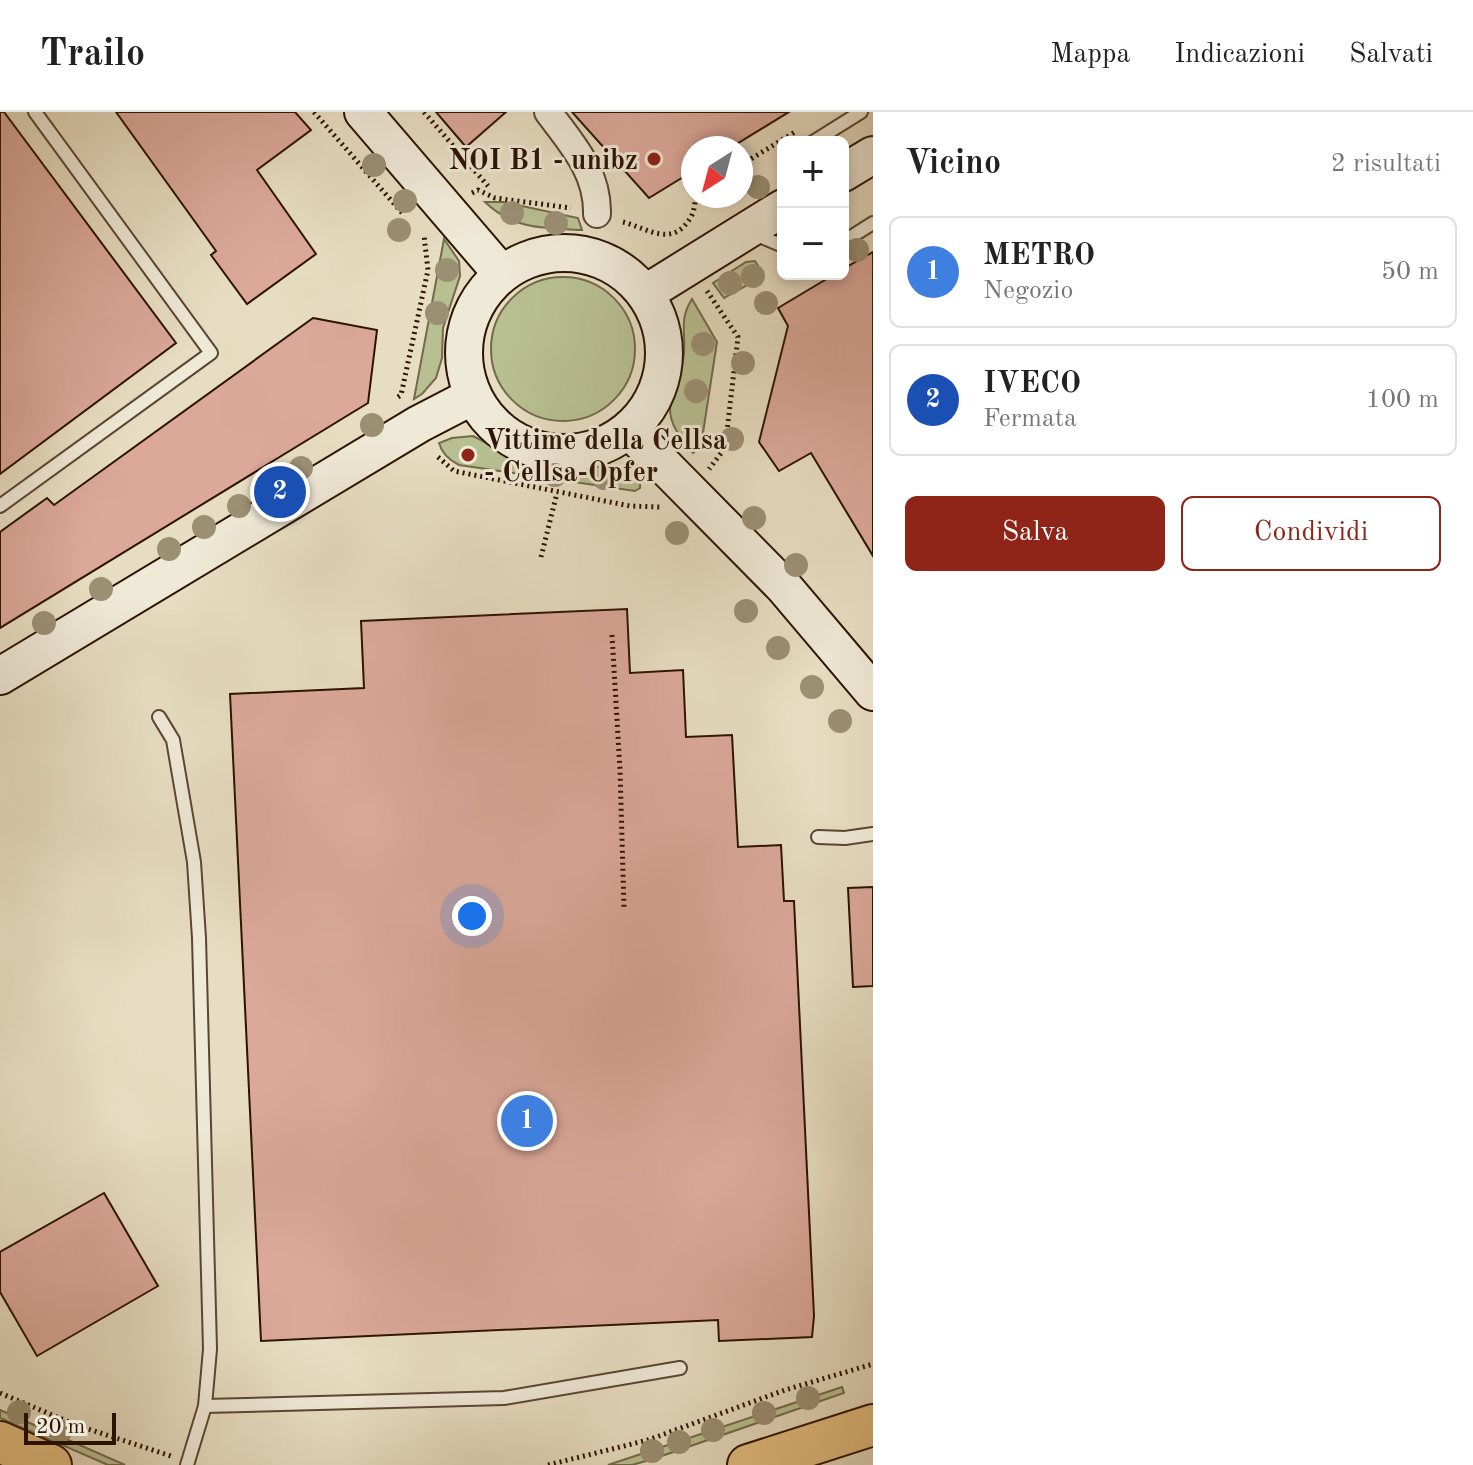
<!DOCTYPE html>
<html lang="it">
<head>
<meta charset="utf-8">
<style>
  :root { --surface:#fff; --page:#f6f6f6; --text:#222; --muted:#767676; --line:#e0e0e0; --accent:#8f2418 }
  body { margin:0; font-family:"Old Standard TT",serif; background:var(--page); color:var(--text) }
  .controls { position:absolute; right:24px; top:24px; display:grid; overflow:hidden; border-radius:12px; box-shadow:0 4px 12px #0003 }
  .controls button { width:72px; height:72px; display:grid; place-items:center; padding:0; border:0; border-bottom:2px solid var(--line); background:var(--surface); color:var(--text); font:40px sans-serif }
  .compass { position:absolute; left:681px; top:24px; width:72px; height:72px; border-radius:50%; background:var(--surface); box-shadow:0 4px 12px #0003; rotate:216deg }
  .scale { position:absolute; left:24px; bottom:20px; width:92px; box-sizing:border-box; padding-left:8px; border:4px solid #2c1302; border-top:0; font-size:22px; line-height:28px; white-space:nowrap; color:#2c1302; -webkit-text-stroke:6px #efe9d7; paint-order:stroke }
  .you { position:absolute; left:472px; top:804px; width:28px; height:28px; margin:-20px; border:6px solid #fff; border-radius:50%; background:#1a73e8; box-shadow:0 0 0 12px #1a73e833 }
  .badge { display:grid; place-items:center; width:52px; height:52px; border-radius:50%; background:var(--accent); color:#fff; font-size:26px; font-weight:700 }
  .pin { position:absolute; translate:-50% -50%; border:4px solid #fff; box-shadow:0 2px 8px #0006 }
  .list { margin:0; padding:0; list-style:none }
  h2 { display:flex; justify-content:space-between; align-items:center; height:104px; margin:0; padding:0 32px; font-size:34px }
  h2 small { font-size:26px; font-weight:400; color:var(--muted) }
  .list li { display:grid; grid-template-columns:52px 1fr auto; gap:24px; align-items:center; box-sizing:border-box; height:112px; margin:0 16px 16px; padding:0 16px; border:2px solid var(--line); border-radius:12px }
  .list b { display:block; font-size:30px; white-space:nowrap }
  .list p { margin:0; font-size:26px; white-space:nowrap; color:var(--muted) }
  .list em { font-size:26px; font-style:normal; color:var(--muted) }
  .actions { display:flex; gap:16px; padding:24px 32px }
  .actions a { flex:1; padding:18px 0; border:2px solid var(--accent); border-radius:12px; text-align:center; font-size:28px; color:var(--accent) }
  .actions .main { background:var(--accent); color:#fff }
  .map { position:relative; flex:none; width:873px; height:1353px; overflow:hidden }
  header { display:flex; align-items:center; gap:48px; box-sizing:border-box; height:112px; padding:0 40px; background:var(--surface); border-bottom:2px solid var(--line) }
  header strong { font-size:38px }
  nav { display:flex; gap:44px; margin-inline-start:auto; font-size:28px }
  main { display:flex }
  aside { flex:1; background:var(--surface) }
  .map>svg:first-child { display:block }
  .green { fill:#b8c092; stroke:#726a4a; stroke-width:2 }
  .building { fill:#dba89a; stroke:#2c1302; stroke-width:2 }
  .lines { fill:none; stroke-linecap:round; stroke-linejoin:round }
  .lane-casing { stroke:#5b4632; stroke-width:16 }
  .street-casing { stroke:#5b4632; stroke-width:30 }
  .secondary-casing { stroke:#2c1302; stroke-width:40 }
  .primary-casing { stroke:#2c1302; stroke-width:44 }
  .path { stroke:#2c1302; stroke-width:5; stroke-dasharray:2 4; stroke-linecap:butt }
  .lane { stroke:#efe9d7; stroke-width:12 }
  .street { stroke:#efe9d7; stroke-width:26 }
  .secondary { stroke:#efe9d7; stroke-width:36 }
  .primary { stroke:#e4be81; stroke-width:40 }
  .tree { fill:#9b8f74 }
  .poi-dot { fill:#8f2418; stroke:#efe9d7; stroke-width:3 }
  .labels { text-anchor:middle; stroke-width:6; stroke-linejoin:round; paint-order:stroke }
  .poi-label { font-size:28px; font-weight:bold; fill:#2c1302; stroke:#efe9d7; text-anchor:end }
</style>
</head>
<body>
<header>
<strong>Trailo</strong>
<nav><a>Mappa</a><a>Indicazioni</a><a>Salvati</a></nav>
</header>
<main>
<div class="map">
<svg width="873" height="1353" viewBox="0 0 873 1353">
  <rect width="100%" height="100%" fill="#e7ddc2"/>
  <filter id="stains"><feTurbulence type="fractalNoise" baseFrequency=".0025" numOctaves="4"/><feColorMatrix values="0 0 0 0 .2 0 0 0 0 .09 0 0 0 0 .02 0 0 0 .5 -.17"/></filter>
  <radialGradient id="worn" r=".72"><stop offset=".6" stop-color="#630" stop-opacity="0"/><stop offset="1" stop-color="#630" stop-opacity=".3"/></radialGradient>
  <g class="green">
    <path d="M485,90H503L578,106L582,118C544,116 514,118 485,90Z"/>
    <polygon points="444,127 459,149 460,164 443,216 442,246 436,266 422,282 414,287"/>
    <polygon points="755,149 762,160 758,167 724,186 713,171 746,150"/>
    <circle cx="563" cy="237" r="72"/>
    <path d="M692,187L717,230L701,334L693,341C683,328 670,315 670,297C671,281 680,264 683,248C688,225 677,210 692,187Z"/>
    <path d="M473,324C494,334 514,350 536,354C575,361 605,344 640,371V376L635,379L459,353C449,348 442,342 439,331L452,326Z"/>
    <polygon points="842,1275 844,1281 653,1347 632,1353 608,1353"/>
    <polygon points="0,1298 125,1353 108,1353 0,1306"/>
  </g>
  <g class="building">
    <polygon points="0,0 4,0 176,231 0,362"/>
    <polygon points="116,0 295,0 311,18 257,58 316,142 247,192 211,143 216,139"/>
    <polygon points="436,0 506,0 466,35"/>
    <polygon points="572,0 789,0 730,36 693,36 693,59 649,86"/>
    <polygon points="873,140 873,444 811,341 779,359 759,330 788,214 778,196 835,162 843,162 843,157"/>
    <polygon points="313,206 377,218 368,291 0,516 0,420 47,386 54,393"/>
    <polygon points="627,497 630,561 683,558 686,625 732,623 738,735 781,733 784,789 794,789 814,1204 812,1225 719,1229 718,1208 261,1229 230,582 364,576 361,509"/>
    <polygon points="873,775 873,874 853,875 848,776"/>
    <polygon points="104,1081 158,1174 37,1244 0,1180 0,1140"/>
  </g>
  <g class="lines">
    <defs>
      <g id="lane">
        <polyline points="813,30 861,0"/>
        <polyline points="755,122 783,134"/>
        <polyline points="843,130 873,111"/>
        <polyline points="0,394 211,241 35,0"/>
        <polyline points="159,605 173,628 194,750 199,826 210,1237 205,1294 187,1353"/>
        <polyline points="818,725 845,726 873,722"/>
        <polyline points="205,1294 504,1286 680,1256"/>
      </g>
      <path id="street" d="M548,0C572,32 598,60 597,102"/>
      <g id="secondary">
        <polyline points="363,0 501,161"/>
        <polyline points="843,61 873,43"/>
        <circle cx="564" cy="241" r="100"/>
        <polyline points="646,181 783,96"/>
        <polyline points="629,318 784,475 873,580"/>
        <polyline points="0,564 419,312 473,284"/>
      </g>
      <g id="primary">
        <polyline points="0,1330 51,1353"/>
        <polyline points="748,1353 873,1313"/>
      </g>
    </defs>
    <use href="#lane" class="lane-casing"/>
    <use href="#street" class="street-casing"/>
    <use href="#secondary" class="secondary-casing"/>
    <use href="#primary" class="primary-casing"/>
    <g class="path">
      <polyline points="314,0 403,102"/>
      <polyline points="424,0 488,74"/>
      <polyline points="741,53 795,20"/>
      <polyline points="472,81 478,78 495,86 571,96"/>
      <path d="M623,110C649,117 674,137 692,103C695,97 694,90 697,84"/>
      <polyline points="707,179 738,225 725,336 709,357"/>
      <polyline points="398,285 401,283 428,158 424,123"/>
      <polyline points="438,345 454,359 630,394 660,395"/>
      <polyline points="541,445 557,381"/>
      <polyline points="612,523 620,658 624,796"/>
      <polyline points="0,1281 76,1313 171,1344"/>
      <polyline points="548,1353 648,1328 785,1278 873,1252"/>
    </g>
    <use href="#lane" class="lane"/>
    <use href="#street" class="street"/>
    <use href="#secondary" class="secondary"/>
    <use href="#primary" class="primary"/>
  </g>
  <g class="tree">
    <circle cx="374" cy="53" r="12"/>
    <circle cx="758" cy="75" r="12"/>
    <circle cx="405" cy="89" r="12"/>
    <circle cx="512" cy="101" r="12"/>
    <circle cx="556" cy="111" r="12"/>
    <circle cx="399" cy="118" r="12"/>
    <circle cx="857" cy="138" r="12"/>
    <circle cx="447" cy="158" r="12"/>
    <circle cx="753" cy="164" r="12"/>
    <circle cx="730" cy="171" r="12"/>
    <circle cx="766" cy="191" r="12"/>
    <circle cx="437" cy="201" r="12"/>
    <circle cx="703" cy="232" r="12"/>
    <circle cx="743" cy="251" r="12"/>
    <circle cx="696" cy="279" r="12"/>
    <circle cx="372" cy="313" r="12"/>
    <circle cx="732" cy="327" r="12"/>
    <circle cx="301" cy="356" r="12"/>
    <circle cx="555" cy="363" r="12"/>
    <circle cx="604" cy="366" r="12"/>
    <circle cx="239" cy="394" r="12"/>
    <circle cx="754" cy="406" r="12"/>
    <circle cx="204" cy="415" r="12"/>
    <circle cx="677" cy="421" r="12"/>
    <circle cx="169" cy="437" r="12"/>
    <circle cx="796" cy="453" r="12"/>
    <circle cx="101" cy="477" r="12"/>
    <circle cx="746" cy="499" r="12"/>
    <circle cx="44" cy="511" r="12"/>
    <circle cx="778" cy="536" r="12"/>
    <circle cx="812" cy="575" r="12"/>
    <circle cx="840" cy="609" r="12"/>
    <circle cx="808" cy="1286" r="12"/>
    <circle cx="19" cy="1300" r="12"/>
    <circle cx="764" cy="1301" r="12"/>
    <circle cx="713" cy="1318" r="12"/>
    <circle cx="60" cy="1319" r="12"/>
    <circle cx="679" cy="1330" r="12"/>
    <circle cx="652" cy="1339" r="12"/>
  </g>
  <g class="poi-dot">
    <circle cx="654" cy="47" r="8"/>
    <circle cx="468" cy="343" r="8"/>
  </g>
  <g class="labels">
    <g class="poi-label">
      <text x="638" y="57">NOI B1 - unibz</text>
      <text x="484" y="337" text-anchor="start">Vittime della Cellsa<tspan x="484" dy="32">- Cellsa-Opfer</tspan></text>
    </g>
  </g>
  <rect width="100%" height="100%" filter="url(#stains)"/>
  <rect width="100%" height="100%" fill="url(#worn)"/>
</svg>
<div class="controls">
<button>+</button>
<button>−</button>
</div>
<svg class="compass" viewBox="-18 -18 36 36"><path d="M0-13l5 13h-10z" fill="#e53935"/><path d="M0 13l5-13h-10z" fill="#767676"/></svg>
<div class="scale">20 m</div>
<div class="you"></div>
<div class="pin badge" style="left:527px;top:1009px;background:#3f7fe0">1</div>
<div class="pin badge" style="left:280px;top:380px;background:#1a4fb4">2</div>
</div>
<aside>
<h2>Vicino<small>2 risultati</small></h2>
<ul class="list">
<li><span class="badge" style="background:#3f7fe0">1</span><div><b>METRO</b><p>Negozio</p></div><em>50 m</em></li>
<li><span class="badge" style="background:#1a4fb4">2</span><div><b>IVECO</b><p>Fermata</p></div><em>100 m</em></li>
</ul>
<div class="actions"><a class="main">Salva</a><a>Condividi</a></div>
</aside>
</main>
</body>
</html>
